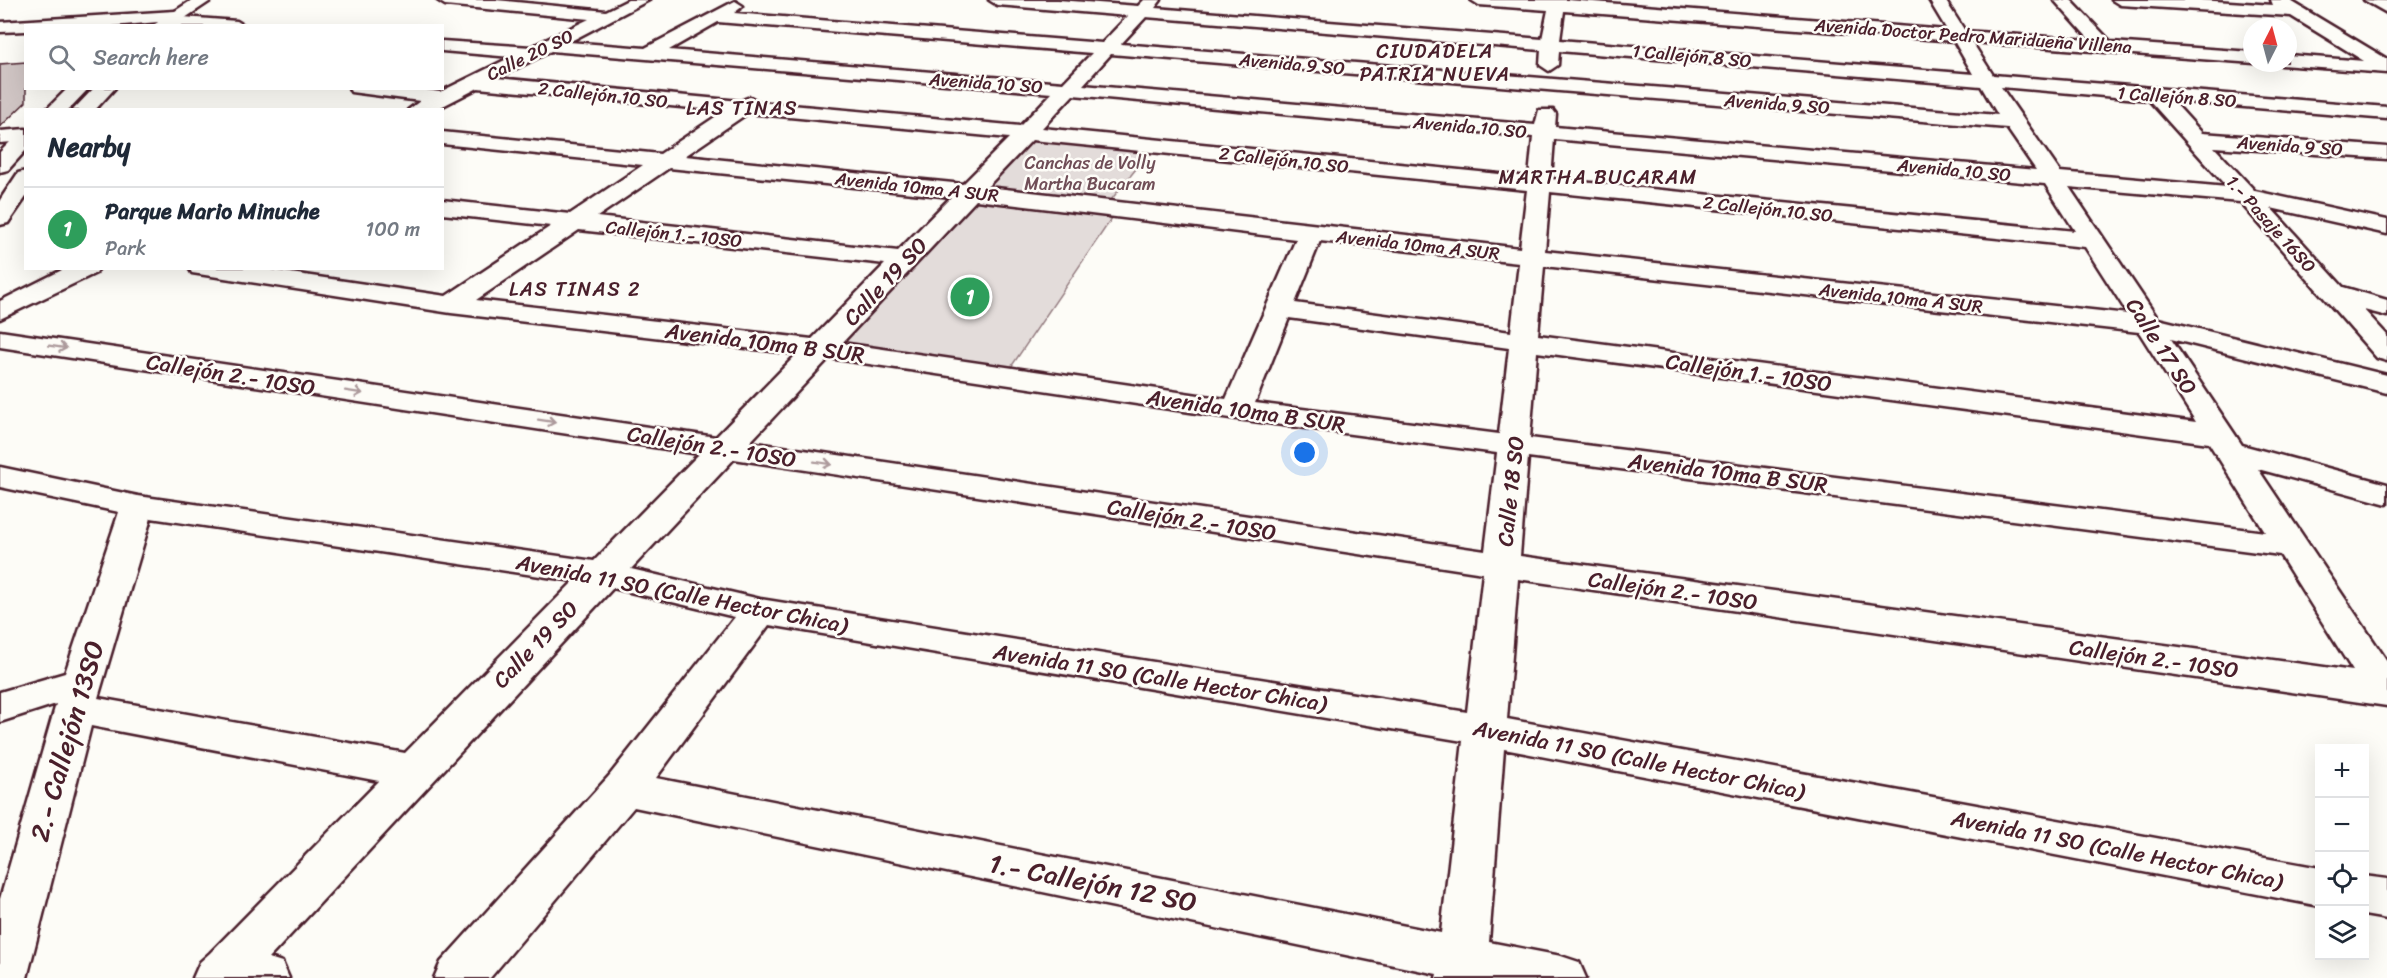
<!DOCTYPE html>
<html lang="en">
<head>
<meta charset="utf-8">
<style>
  :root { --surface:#fff; --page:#f2f2f3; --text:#1f2937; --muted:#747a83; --line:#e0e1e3; --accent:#0b8043 }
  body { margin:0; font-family:Sriracha,sans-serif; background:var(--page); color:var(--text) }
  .controls { position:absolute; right:18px; bottom:18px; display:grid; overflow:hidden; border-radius:0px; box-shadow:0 6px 24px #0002 }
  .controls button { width:54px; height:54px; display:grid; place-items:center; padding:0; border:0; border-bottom:2px solid var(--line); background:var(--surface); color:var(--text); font:30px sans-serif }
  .compass { position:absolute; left:2243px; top:18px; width:54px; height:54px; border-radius:50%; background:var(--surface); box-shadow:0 6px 24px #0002; rotate:6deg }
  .you { position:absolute; left:1305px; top:453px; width:21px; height:21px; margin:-15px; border:4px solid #fff; border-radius:50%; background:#1a73e8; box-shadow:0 0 0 9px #1a73e833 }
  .badge { display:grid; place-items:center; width:39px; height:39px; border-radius:50%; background:var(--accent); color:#fff; font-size:20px; font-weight:700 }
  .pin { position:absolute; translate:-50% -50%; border:3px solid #fff; box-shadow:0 2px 6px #0006 }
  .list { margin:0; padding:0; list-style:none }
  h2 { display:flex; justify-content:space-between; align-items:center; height:78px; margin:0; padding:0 24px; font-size:26px }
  h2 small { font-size:20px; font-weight:400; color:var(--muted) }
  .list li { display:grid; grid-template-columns:39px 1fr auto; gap:18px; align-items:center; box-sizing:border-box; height:84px; padding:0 24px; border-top:2px solid var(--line) }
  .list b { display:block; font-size:22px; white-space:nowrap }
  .list p { margin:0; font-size:20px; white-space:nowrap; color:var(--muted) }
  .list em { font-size:20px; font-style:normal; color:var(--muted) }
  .icon { flex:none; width:33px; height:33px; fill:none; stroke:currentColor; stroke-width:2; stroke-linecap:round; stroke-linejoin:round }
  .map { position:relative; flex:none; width:2387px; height:978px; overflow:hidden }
  .search { position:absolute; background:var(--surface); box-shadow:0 6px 24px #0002; left:24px; top:24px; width:420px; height:66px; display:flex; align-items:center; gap:15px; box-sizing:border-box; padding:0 21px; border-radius:0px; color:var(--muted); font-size:22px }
  .panel { position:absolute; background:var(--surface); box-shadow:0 6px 24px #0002; left:24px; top:108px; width:420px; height:162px; border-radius:0px }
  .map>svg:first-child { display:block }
  .green { fill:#e3dcda; stroke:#967e82; stroke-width:1.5 }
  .building { fill:#d0c5c4; stroke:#4a1f2b; stroke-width:1.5 }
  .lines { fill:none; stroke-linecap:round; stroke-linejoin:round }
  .minor-casing { stroke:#4a1f2b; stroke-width:5 }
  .major-casing { stroke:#4a1f2b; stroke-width:5 }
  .minor { fill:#fdfcf7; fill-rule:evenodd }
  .major { fill:#fdfcf7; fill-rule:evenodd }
  .oneway { stroke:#ac999b }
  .labels { text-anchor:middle; stroke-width:5; stroke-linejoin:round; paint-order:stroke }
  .far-street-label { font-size:18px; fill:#4a1f2b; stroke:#fdfcf7 }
  .far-park-label { font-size:18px; fill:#704e57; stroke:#fdfcf7 }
  .far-neighbourhood-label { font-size:20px; letter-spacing:1.5px; fill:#4a1f2b; stroke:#fdfcf7 }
  .street-label { font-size:22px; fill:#4a1f2b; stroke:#fdfcf7 }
  .near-street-label { font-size:27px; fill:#4a1f2b; stroke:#fdfcf7 }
</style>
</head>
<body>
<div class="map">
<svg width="2387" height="978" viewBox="0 0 2387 978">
  <rect width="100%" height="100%" fill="#fdfcf7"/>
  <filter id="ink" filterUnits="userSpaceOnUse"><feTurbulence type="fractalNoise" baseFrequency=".0167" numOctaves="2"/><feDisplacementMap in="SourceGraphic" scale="12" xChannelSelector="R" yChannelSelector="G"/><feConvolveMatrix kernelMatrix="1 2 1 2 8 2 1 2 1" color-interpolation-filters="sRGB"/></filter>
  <g filter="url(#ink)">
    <g class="green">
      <polygon points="1031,137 1152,149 1107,205 982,190"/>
      <polygon points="974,197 1114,215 1011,367 839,344"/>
    </g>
    <polygon class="building" points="26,62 26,102 0,127 0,64"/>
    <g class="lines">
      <defs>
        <g id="minor">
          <path d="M437,0H496L606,11L628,0H649L569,42L645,48L735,1L743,6L734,13L1102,43L1128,16L997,5L989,0H1058L1138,6L1144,0H1161L1155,8L1542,39L1548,10L1479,5L1471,0H1568L1947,30L1929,0H1945L1965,31L2090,40L2054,0H2071L2111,42L2252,52L2254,63L1972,42L1993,75L2387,107V119L2173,101L2202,133L2387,147V159L2214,147L2255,191L2387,220V234L2271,208L2343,287L2387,300V316L2364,310L2387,335V361L2377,358L2240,202L2069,187L2158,319L2387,375V393L2171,339L2242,445L2387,484V504L2258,469L2387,661V706L1518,579L1507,719L2320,868V906L1504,749L1489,942L1561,956L1579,962L1586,978H1436L1437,974L634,807L490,978H434L441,962L609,776L735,617L613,588L269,958L282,962L289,978H193L200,962L210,953L379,781L91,726L27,978H0V899L56,704L0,722V692L65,673L119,512L0,487V467L138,496L594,561L699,454L0,347V331L716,437L797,354L451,313L192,273L189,268H257L446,296L551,226L442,214V200L570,214L643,165L442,144V132L660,154L724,111L478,88L435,110H408L420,101L351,92L349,88H412L440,92L511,57L442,51V41L531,47L589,19L445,5ZM1564,11L1954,41L1973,74L1560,40ZM1146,17L1541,50L1540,65L1549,71L1558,65L1559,51L1981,86L1998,115L1121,44ZM718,22L1092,53L1063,83L669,50ZM551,51L1052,93L1020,126L759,102L750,97L740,101L497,78ZM1111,54L2007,128L2036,170L1555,127L1556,114L1553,110H1539L1535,125L1083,85ZM2001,87L2149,100L2227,187L2060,172ZM1073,95L1533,137L1529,177L1042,128ZM748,113L1009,138L963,184L685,156ZM1554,139L2045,184L2075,231L1551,179ZM1032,140L1527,190L1520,248L987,187ZM669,168L951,197L898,251L597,217ZM1550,192L2085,247L2128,314L1545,251ZM976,200L1296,239L1226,399L842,343ZM579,230L885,264L812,339L476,300ZM1320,241L1519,263L1511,332L1295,303ZM1544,266L2139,332L2196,422L1538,335ZM1289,318L1509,348L1499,434L1255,403ZM1537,352L2209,443L2265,532L1530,438ZM829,358L1237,419L1497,453L1485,551L750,442ZM1528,457L2280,555L2353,671L1520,556ZM734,459L1483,573L1467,712L760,599L631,569ZM151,518L574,581L405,753L98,698ZM769,625L1463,741L1441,933L656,778Z"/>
          <polygon points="2112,0 2200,0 2273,5 2271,0 2289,0 2387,59 2387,73 2281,65 2280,63 2288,63 2288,55 2364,61 2291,16 2120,5"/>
          <polygon points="2364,0 2387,1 2387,13"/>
          <polygon points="175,11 181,12 183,17 237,21 245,26 163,26 158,22 112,26 26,26 26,31 0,32 0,22"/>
          <polygon points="26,129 26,141 0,143 0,131"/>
          <polygon points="66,268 99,268 96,273 0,319 0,301"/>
          <polygon points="2364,876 2387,879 2387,919 2364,915"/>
        </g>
        <g id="major">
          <polygon points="192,0 212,0 173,26 152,26"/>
          <polygon points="68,88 89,88 68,110 46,110"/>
          <polygon points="94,88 115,88 95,110 73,110"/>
          <polygon points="26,131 26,150 8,170 0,172 0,152 19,133"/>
          <polygon points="26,171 26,197 8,223 0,225 0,200 18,173"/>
        </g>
      </defs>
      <use href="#minor" class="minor-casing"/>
      <use href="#major" class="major-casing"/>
      <use href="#minor" class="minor"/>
      <use href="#major" class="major"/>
    </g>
    <defs><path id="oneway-shaft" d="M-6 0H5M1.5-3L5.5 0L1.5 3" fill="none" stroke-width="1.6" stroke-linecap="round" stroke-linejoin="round" transform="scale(1.5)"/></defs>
    <g class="oneway">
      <use href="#oneway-shaft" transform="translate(58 347) rotate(9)"/>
      <use href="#oneway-shaft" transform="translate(354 392) rotate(9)"/>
      <use href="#oneway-shaft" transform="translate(547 421) rotate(9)"/>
      <use href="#oneway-shaft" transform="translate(823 463) rotate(9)"/>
    </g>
  </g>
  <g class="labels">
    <g class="far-street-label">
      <text transform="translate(1973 36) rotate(4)" y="6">Avenida Doctor Pedro Maridueña Villena</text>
      <text transform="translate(530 55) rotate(-26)" y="6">Calle 20 SO</text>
      <text transform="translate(1692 56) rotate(5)" y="6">1 Callejón 8 SO</text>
      <text transform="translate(1292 64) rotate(5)" y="6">Avenida 9 SO</text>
      <text transform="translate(986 83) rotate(4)" y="6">Avenida 10 SO</text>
      <text transform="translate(603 95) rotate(6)" y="6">2 Callejón 10 SO</text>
      <text transform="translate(2177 97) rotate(4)" y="6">1 Callejón 8 SO</text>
      <text transform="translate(1777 104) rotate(4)" y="6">Avenida 9 SO</text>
      <text transform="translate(1470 127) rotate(5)" y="6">Avenida 10 SO</text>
      <text transform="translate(2290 146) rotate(4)" y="6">Avenida 9 SO</text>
      <text transform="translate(1284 160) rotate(6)" y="6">2 Callejón 10 SO</text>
      <text transform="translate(1954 170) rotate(5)" y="6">Avenida 10 SO</text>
      <text transform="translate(917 187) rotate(6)" y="6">Avenida 10ma A SUR</text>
      <text transform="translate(1768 209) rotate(6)" y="6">2 Callejón 10 SO</text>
      <text transform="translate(2271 224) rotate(48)" y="6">1.- Pasaje 16SO</text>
      <text transform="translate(674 234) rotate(6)" y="6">Callejón 1.- 10SO</text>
      <text transform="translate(1418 245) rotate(6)" y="6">Avenida 10ma A SUR</text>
      <text transform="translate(1901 298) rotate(6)" y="6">Avenida 10ma A SUR</text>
    </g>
    <g class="far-park-label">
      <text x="1090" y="169">Canchas de Volly<tspan x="1090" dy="21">Martha Bucaram</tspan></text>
    </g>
    <g class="far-neighbourhood-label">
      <text x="1435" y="58">CIUDADELA<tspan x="1435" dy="23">PATRIA NUEVA</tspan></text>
      <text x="742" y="115">LAS TINAS</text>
      <text x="1598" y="184">MARTHA BUCARAM</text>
      <text x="575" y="296">LAS TINAS 2</text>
    </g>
    <g class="street-label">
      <text transform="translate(885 281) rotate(-47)" y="8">Calle 19 SO</text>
      <text transform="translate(765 342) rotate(7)" y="8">Avenida 10ma B SUR</text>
      <text transform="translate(2162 346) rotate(57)" y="8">Calle 17 SO</text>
      <text transform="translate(1749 372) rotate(8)" y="8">Callejón 1.- 10SO</text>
      <text transform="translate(231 374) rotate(9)" y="8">Callejón 2.- 10SO</text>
      <text transform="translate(1246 410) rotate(8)" y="8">Avenida 10ma B SUR</text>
      <text transform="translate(712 446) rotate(9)" y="8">Callejón 2.- 10SO</text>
      <text transform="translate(1728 472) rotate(7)" y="8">Avenida 10ma B SUR</text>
      <text transform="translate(1510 491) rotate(-84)" y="8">Calle 18 SO</text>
      <text transform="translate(1192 519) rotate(9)" y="8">Callejón 2.- 10SO</text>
      <text transform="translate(1673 590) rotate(8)" y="8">Callejón 2.- 10SO</text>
      <text transform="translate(682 593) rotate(11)" y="8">Avenida 11 SO (Calle Hector Chica)</text>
      <text transform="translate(535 644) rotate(-46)" y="8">Calle 19 SO</text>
      <text transform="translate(2154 658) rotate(8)" y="8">Callejón 2.- 10SO</text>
      <text transform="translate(1160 677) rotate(9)" y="8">Avenida 11 SO (Calle Hector Chica)</text>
      <text transform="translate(1639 759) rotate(11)" y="8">Avenida 11 SO (Calle Hector Chica)</text>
      <text transform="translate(2117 849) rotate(11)" y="8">Avenida 11 SO (Calle Hector Chica)</text>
    </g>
    <g class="near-street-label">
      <text transform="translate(67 741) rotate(-74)" y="9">2.- Callejón 13SO</text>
      <text transform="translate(1093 883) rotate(11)" y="9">1.- Callejón 12 SO</text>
    </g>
  </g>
</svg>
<div class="controls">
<button>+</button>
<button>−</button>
<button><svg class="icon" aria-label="locate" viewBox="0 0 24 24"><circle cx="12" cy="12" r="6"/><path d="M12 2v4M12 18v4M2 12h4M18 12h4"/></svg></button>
<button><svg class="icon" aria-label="layers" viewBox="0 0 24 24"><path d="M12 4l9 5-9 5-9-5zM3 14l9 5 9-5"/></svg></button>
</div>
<svg class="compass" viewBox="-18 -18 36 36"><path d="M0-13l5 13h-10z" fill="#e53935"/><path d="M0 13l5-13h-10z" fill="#747a83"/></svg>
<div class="you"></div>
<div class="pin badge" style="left:970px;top:297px;background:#2e9e5b">1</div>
<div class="search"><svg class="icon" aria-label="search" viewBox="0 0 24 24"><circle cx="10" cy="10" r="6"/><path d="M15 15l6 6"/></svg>Search here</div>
<section class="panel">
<h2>Nearby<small></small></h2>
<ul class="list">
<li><span class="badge" style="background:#2e9e5b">1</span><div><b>Parque Mario Minuche</b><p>Park</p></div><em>100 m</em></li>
</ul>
</section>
</div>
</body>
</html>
